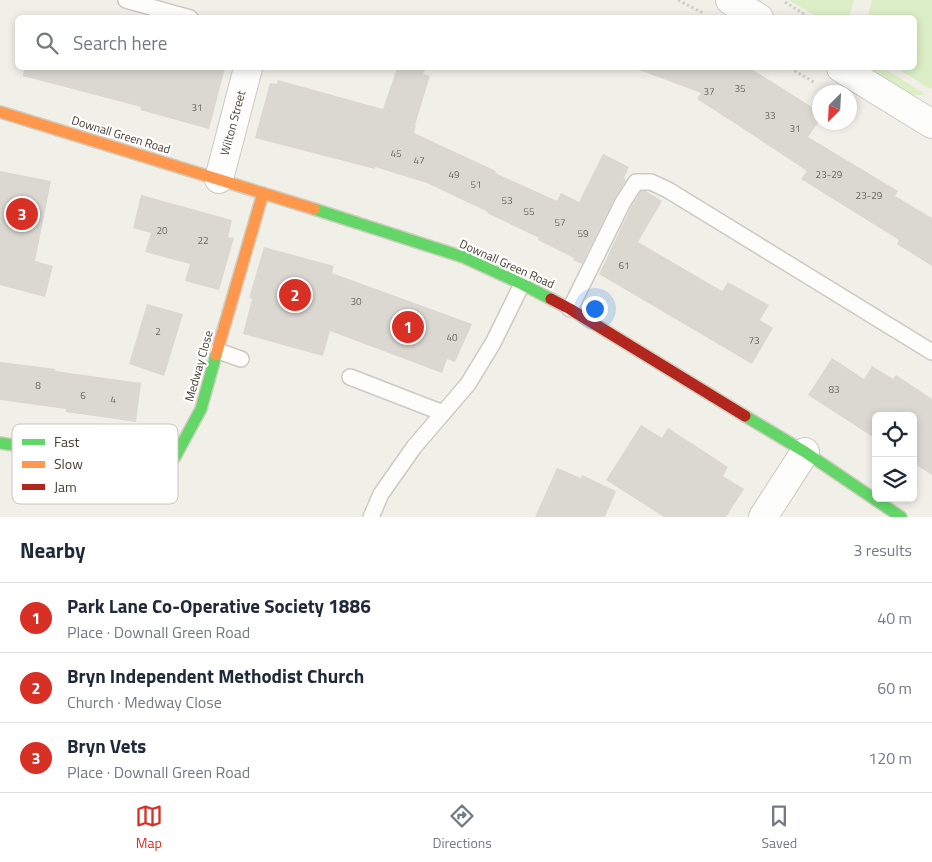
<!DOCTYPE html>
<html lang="en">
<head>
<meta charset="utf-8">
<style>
  :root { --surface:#fff; --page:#f6f6f7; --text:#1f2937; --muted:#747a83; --line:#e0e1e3; --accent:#d93025 }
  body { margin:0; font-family:"Titillium Web",sans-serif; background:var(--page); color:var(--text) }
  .controls { position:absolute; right:15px; bottom:15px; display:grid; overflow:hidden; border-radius:8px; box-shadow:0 2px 8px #0003 }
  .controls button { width:45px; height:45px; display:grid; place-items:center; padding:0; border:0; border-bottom:1px solid var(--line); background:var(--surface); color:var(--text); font:25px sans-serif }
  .compass { position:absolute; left:812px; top:85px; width:45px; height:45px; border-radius:50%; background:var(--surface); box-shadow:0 2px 8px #0003; rotate:204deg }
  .you { position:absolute; left:594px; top:308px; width:18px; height:18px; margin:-12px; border:4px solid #fff; border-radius:50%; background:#1a73e8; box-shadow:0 0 0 8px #1a73e833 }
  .badge { display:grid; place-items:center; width:32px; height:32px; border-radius:50%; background:var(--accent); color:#fff; font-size:16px; font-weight:700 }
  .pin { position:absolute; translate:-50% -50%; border:2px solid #fff; box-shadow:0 1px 5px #0006 }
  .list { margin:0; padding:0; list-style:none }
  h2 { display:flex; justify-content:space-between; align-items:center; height:65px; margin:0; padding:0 20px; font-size:21px }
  h2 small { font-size:16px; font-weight:400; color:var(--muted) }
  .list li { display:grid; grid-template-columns:32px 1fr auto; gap:15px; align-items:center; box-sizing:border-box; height:70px; padding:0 20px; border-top:1px solid var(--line) }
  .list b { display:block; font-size:19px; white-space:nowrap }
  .list p { margin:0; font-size:16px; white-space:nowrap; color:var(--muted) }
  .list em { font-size:16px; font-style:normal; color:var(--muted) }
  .icon { flex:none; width:28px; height:28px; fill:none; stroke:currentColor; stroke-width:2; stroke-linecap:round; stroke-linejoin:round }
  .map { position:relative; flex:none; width:932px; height:517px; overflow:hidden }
  .search { position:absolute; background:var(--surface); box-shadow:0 2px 8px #0003; left:15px; right:15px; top:15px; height:55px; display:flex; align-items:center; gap:12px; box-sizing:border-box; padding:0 18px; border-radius:8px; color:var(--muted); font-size:19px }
  .sheet { height:275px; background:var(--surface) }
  nav { display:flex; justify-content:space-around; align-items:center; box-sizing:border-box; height:70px; border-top:1px solid var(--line); background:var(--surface); font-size:14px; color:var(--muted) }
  nav a { display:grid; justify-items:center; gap:2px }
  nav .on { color:var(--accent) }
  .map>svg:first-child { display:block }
  .green { fill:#dbeec6 }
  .building { fill:#dad8d1 }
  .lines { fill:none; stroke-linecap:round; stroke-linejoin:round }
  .lane-casing { stroke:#cccac3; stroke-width:18 }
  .street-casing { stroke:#cccac3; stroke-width:30 }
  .fast-casing { stroke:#d0cdbe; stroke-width:14 }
  .slow-casing { stroke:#d0cdbe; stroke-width:14 }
  .jam-casing { stroke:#d0cdbe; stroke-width:14 }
  .path { stroke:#d1cec9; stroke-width:3; stroke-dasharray:2.5 2.5; stroke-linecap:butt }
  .lane { stroke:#fdfdfc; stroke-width:15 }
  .street { stroke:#fdfdfc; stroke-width:28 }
  .fast { stroke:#63d668; stroke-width:11 }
  .slow { stroke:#ff974d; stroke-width:11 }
  .jam { stroke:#b3261e; stroke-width:11 }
  .labels { text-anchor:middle; stroke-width:4.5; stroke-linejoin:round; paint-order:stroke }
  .number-label { font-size:10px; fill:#6d685c }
  .street-label { font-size:12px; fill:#484134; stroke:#fff }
  .key { fill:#fff; stroke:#c8c6c2; stroke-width:1 }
  .key-label { font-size:14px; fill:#484134 }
</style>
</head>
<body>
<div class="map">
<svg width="932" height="517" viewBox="0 0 932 517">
  <rect width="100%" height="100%" fill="#f0efe8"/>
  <g class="green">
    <polygon points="789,0 854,0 849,17 817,17"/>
    <polygon points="872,0 932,0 932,87 930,89 897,68 914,68 914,18 868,17"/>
    <polygon points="869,68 884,68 926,95 913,95"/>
  </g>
  <g class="building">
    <polygon points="24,68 225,68 209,129 140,110 141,107 23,76"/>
    <polygon points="397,68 426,68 423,74 430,76 415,125 416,125 414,133 496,171 495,173 557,201 561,193 579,202 603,154 629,167 624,178 626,180 615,198 582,264 573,260 574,258 538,240 539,238 487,213 488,212 427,183 375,167 375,169 255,138 270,83 277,84 278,80 383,109"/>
    <polygon points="640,68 750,68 820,112 820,120 808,137 898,191 895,196 932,218 932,266 897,244 899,240 801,179 807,171 736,124 697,99 701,93 639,70"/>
    <polygon points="0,171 51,181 35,261 53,266 45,297 0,285"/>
    <polygon points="641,191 646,191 662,201 638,242 722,291 728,282 769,305 760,320 773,328 752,364 599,274 631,207"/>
    <polygon points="141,195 232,220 228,237 234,238 219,290 185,281 190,264 145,252 151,233 133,228"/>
    <polygon points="264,247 334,266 332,273 472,324 455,362 447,359 442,373 330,331 323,356 243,334 252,299 249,298"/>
    <polygon points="147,304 183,314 164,376 129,364"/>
    <polygon points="832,358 864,379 872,366 893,379 896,375 932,399 932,475 913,463 913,416 876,416 876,439 808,395"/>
    <polygon points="0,362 56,369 55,371 141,383 136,422 66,412 66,409 0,400"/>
    <polygon points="641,425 662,438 668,428 728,467 723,476 744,489 726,517 664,517 606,480"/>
    <polygon points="557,468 581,478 582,475 616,491 605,517 535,517"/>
  </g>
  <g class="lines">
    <defs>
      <g id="lane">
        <polyline points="126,0 190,18"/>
        <polyline points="570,309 623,202 636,182 651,182 668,190 932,352"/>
        <polyline points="218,351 241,359"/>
        <polyline points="350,377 443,413"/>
        <polyline points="371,517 381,494 414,447 468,384 493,343 522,284"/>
      </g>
      <g id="street">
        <polyline points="730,0 759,18"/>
        <polyline points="841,68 932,124"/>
        <polyline points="219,179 248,68"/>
        <polyline points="763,517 805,452"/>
      </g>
      <g id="fast">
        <polyline points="314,209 463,257 522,284 551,299"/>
        <polyline points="745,416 805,452 901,517"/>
        <polyline points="0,443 150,467 175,457 201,409 216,355"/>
      </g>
      <g id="slow">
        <polyline points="0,112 314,209"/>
        <polyline points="216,355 263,193"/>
      </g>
      <polyline id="jam" points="551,299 570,309 745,416"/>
    </defs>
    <use href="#lane" class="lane-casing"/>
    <use href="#street" class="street-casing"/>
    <use href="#fast" class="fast-casing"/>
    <use href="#slow" class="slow-casing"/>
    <use href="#jam" class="jam-casing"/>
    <g class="path">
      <polyline points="678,0 703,13"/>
      <polyline points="785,2 810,18"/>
      <polyline points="790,68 815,83"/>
    </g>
    <use href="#lane" class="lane"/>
    <use href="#street" class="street"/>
    <use href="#fast" class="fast"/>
    <use href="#slow" class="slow"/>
    <use href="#jam" class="jam"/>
  </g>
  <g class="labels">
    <g class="number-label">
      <text x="740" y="92">35</text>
      <text x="709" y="95">37</text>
      <text x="197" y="111">31</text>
      <text x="770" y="119">33</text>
      <text x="795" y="132">31</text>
      <text x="396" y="157">45</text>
      <text x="419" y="164">47</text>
      <text x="454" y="178">49</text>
      <text x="829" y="178">23-29</text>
      <text x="476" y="188">51</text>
      <text x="869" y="199">23-29</text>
      <text x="507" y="204">53</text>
      <text x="529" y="215">55</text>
      <text x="560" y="226">57</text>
      <text x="162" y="234">20</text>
      <text x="583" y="237">59</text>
      <text x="203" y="244">22</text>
      <text x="624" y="269">61</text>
      <text x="356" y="305">30</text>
      <text x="158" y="335">2</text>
      <text x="452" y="341">40</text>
      <text x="754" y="344">73</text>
      <text x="38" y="389">8</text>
      <text x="834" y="393">83</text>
      <text x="83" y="399">6</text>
      <text x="113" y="403">4</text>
    </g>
    <g class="street-label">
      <text transform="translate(233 123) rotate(-75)" y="4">Wilton Street</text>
      <text transform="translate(121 135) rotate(17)" y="4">Downall Green Road</text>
      <text transform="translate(507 264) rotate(24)" y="4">Downall Green Road</text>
      <text transform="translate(199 366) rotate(-74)" y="4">Medway Close</text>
    </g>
  </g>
  <rect x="12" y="424" width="166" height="80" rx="8" class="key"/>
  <rect x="22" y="439" width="23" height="6" fill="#63d668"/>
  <rect x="22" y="461" width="23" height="7" fill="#ff974d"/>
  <rect x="22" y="484" width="23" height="6" fill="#b3261e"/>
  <g class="key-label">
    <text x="54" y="447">Fast</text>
    <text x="54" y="469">Slow</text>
    <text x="54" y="492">Jam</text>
  </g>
</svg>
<div class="controls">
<button><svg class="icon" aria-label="locate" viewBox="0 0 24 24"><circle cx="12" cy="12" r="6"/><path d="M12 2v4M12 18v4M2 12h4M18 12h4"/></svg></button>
<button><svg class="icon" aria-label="layers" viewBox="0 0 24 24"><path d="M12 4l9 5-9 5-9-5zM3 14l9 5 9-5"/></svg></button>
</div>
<svg class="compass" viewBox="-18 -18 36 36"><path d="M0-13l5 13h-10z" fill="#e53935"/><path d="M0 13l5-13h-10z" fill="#747a83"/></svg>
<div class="you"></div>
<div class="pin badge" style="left:408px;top:327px">1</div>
<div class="pin badge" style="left:295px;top:295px">2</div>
<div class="pin badge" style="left:22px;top:214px">3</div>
<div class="search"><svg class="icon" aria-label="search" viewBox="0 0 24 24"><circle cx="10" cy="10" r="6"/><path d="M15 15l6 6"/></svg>Search here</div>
</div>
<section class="sheet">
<h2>Nearby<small>3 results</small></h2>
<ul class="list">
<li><span class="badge">1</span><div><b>Park Lane Co-Operative Society 1886</b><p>Place · Downall Green Road</p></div><em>40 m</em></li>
<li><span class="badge">2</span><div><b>Bryn Independent Methodist Church</b><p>Church · Medway Close</p></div><em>60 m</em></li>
<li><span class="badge">3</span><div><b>Bryn Vets</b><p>Place · Downall Green Road</p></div><em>120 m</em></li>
</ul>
</section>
<nav>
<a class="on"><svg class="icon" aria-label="map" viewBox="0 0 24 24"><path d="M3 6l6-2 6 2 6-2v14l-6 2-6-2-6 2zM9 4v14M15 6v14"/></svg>Map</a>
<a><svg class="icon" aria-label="directions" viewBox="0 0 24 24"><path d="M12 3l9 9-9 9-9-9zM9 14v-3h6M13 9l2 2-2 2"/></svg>Directions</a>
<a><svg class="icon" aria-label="saved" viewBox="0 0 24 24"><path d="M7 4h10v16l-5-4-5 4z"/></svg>Saved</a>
</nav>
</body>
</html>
